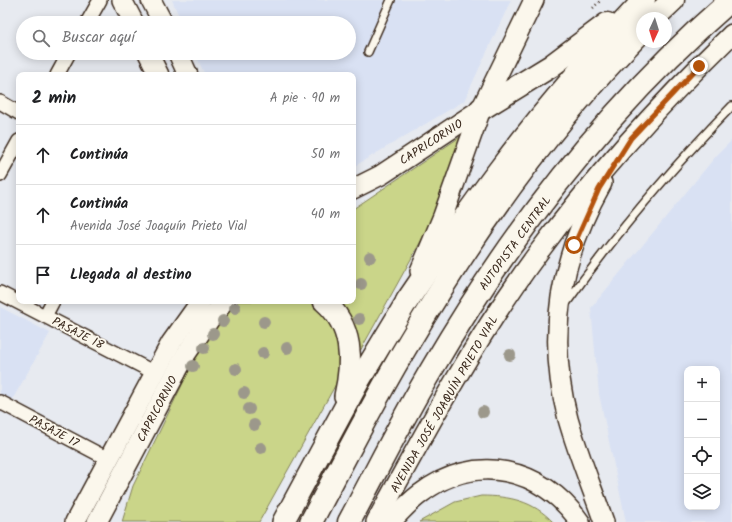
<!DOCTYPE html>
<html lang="es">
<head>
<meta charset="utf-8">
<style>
  :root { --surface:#fff; --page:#f2f2f2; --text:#202124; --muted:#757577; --line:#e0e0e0 }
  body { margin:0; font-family:Kalam,sans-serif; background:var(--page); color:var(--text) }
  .controls { position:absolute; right:12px; bottom:12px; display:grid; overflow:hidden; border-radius:8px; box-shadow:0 2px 10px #0003 }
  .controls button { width:36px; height:36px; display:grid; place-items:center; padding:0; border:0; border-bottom:1px solid var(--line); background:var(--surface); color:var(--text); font:20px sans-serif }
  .compass { position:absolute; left:636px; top:12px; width:36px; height:36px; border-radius:50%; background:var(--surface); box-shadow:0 2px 10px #0003; rotate:184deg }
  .stop { position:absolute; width:12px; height:12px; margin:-9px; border:3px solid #b45309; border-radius:50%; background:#fff }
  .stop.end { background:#b45309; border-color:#fff; box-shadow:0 1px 4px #0008 }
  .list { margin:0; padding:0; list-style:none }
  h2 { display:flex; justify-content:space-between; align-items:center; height:52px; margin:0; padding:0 16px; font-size:17px }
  h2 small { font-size:13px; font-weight:400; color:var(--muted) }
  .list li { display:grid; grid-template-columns:26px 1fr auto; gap:12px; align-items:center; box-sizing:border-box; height:60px; padding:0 16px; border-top:1px solid var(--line) }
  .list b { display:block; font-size:15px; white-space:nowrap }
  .list p { margin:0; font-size:13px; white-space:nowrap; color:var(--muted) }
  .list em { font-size:13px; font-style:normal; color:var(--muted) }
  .icon { flex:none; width:22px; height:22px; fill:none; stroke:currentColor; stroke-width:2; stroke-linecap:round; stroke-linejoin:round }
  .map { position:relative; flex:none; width:732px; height:522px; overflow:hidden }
  .search { position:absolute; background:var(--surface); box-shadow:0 2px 10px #0003; left:16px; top:16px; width:340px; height:44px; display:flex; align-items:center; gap:10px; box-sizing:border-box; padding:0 14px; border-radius:22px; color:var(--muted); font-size:15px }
  .panel { position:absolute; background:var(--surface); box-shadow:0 2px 10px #0003; left:16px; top:72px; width:340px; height:232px; border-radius:8px }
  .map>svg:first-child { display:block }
  .built { fill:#d9e1f3; fill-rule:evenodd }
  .green { fill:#cad589; stroke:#828054 }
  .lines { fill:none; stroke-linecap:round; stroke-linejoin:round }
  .lane-casing { stroke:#3b2a1e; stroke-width:10 }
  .street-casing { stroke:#3b2a1e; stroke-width:16 }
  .secondary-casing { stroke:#3b2a1e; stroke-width:22 }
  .primary-casing { stroke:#3b2a1e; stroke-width:24 }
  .highway-casing { stroke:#3b2a1e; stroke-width:25 }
  .path { stroke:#3b2a1e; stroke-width:2.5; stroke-dasharray:1 3; stroke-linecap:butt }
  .lane { stroke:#fbf7ec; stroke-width:7 }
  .street { stroke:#fbf7ec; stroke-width:13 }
  .secondary { stroke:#fbf7ec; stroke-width:19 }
  .primary { stroke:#fbf7ec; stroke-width:21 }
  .highway { stroke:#fbf7ec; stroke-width:22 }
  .tree { fill:#9c988b }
  .route { stroke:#b45309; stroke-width:5 }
  .labels { text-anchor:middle; stroke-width:3.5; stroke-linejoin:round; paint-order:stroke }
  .street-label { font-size:12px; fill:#3b2a1e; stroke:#fbf7ec }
</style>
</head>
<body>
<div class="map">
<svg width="732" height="522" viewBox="0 0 732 522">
  <rect width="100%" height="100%" fill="#e7eaf0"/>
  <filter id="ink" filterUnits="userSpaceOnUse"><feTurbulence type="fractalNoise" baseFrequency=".025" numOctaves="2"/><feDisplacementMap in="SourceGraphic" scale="8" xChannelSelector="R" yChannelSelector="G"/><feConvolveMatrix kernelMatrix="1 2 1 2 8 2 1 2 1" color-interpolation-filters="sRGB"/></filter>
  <g filter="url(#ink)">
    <g class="built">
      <polygon points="172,0 511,0 464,101 353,167 353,75 205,75 195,53 349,53 349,23 182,23"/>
      <path d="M732,140V522H626L599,394L591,308L716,156ZM687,369H717V507H687Z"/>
      <polygon points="0,307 50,333 11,402 0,396"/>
    </g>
    <g class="green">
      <polygon points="466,133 426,232 359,353 355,333 343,304 339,301 353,301 353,209"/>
      <polygon points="239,301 309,301 324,312 337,329 341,375 259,522 122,522 133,486 199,350 217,320"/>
      <path d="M481,496C510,496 533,501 553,522H419L455,502Z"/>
    </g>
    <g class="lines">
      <defs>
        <g id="lane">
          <polyline points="368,52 391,0"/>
          <path d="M565,305C615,234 672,168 732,106"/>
        </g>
        <g id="street">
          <polyline points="87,23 100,0"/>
          <polyline points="57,75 69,53"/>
          <polyline points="0,102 19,113"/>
          <polyline points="0,175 19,141"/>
          <polyline points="0,293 155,373"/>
          <polyline points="45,316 53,301"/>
          <polyline points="0,402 108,459"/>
        </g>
        <g id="secondary">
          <polyline points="122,0 134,23"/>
          <polyline points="151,0 163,23"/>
          <polyline points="148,53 159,75"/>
          <polyline points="178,53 188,75"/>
          <path d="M602,183C560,257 546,336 568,419C578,454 592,488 604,522"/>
          <polyline points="353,189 381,175 481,109"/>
          <polyline points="420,271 443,216 481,109 534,0"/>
          <polyline points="75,522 171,343 201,301"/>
          <polyline points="97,522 186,354 210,319 225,301"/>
          <path d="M376,522C426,430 476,337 538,253C596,174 662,102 732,34"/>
          <path d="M391,522C400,512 409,502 420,494C474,452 542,467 580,522"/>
        </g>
        <g id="primary">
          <path d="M324,301C353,326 353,361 345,396"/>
          <polyline points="283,522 360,379 407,301"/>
        </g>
        <g id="highway">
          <polyline points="654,18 673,0"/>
          <polyline points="481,109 551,66 607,24"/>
          <path d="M407,301C437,257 467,212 500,169C544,110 593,54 644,0"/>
          <path d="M311,522C343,462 374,400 409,342C475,230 551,123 642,31"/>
          <path d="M349,522C377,470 403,417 433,367C512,232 612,103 731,0"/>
        </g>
      </defs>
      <use href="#lane" class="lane-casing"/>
      <use href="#street" class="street-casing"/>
      <use href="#secondary" class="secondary-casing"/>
      <use href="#primary" class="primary-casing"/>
      <use href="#highway" class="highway-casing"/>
      <polyline class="path" points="593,8 601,0"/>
      <use href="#lane" class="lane"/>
      <use href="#street" class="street"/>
      <use href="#secondary" class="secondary"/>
      <use href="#primary" class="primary"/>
      <use href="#highway" class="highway"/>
    </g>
    <g class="tree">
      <circle cx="370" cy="257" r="6"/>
      <circle cx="361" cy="284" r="6"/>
      <circle cx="235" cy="308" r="6"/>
      <circle cx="359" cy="319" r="6"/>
      <circle cx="223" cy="321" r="6"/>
      <circle cx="264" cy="322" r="6"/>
      <circle cx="213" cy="334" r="6"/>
      <circle cx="204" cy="348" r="6"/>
      <circle cx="287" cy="348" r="6"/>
      <circle cx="263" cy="353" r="6"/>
      <circle cx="510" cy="355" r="6"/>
      <circle cx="193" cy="366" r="6"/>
      <circle cx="236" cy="369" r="6"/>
      <circle cx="244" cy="393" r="6"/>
      <circle cx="249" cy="409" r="6"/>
      <circle cx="483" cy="412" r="6"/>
      <circle cx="254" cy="425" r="6"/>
      <circle cx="261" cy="448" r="6"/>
    </g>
  </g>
  <g class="lines" filter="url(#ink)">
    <polyline class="route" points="574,245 599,189 631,138 699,66"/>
  </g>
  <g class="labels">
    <g class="street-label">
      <text transform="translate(431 142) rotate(-33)" y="4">CAPRICORNIO</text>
      <text transform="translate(515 243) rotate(-54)" y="4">AUTOPISTA CENTRAL</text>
      <text transform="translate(78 333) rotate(27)" y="4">PASAJE 18</text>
      <text transform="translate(444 404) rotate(-60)" y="4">AVENIDA JOSÉ JOAQUÍN PRIETO VIAL</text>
      <text transform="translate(157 409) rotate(-62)" y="4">CAPRICORNIO</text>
      <text transform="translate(54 431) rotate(28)" y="4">PASAJE 17</text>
    </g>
  </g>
</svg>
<div class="controls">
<button>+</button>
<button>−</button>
<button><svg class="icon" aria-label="locate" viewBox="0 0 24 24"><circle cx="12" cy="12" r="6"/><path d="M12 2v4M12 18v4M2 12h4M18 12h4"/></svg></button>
<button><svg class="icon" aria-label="layers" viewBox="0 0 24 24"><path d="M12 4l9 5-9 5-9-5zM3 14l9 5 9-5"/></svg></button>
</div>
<svg class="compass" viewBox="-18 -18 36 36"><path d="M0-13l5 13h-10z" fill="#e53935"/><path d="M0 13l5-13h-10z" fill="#757577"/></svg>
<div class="stop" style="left:574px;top:245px"></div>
<div class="stop end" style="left:699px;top:66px"></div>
<div class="search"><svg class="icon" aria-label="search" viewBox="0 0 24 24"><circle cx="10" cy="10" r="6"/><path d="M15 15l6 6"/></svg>Buscar aquí</div>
<section class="panel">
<h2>2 min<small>A pie · 90 m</small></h2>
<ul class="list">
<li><svg class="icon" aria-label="ahead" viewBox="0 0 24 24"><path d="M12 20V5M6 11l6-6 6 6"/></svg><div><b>Continúa</b></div><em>50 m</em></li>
<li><svg class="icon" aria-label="ahead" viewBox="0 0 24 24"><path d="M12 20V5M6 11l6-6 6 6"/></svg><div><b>Continúa</b><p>Avenida José Joaquín Prieto Vial</p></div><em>40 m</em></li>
<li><svg class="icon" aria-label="arrive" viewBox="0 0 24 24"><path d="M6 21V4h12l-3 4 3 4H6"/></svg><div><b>Llegada al destino</b></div></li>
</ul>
</section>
</div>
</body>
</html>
